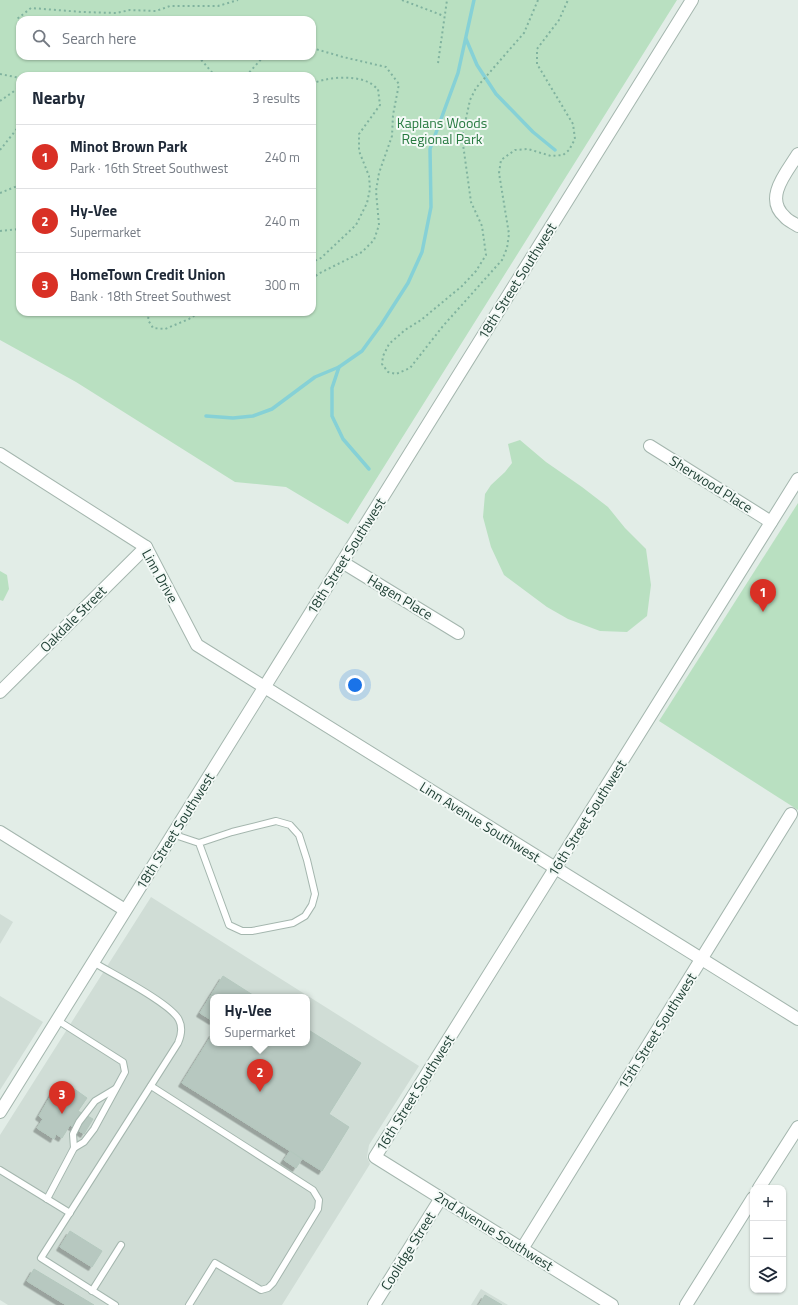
<!DOCTYPE html>
<html lang="en">
<head>
<meta charset="utf-8">
<style>
  :root { --surface:#fff; --page:#f2f2f3; --text:#1f2937; --muted:#747a83; --line:#e0e1e3; --accent:#d93025 }
  body { margin:0; font-family:"Titillium Web",sans-serif; background:var(--page); color:var(--text) }
  .controls { position:absolute; right:12px; bottom:12px; display:grid; overflow:hidden; border-radius:8px; box-shadow:0 1px 3px #0004 }
  .controls button { width:36px; height:36px; display:grid; place-items:center; padding:0; border:0; border-bottom:1px solid var(--line); background:var(--surface); color:var(--text); font:20px sans-serif }
  .you { position:absolute; left:355px; top:685px; width:14px; height:14px; margin:-10px; border:3px solid #fff; border-radius:50%; background:#1a73e8; box-shadow:0 0 0 6px #1a73e833 }
  .badge { display:grid; place-items:center; width:26px; height:26px; border-radius:50%; background:var(--accent); color:#fff; font-size:13px; font-weight:700 }
  .pin { position:absolute; translate:-50% -33px; filter:drop-shadow(0 1px 2px #0008) }
  .pin::after { content:''; position:absolute; top:21px; width:14px; height:12px; background:inherit; clip-path:polygon(0 0,100% 0,50% 100%) }
  .popup { position:absolute; left:210px; top:994px; width:100px; height:52px; box-sizing:border-box; display:grid; place-content:center; border-radius:8px; background:var(--surface); filter:drop-shadow(0 1px 3px #0005); font-size:13px; white-space:nowrap; color:var(--muted) }
  .popup b { font-size:15px; color:var(--text) }
  .popup::after { content:''; position:absolute; left:50%; top:100%; margin-left:-8px; border:8px solid transparent; border-top-color:var(--surface) }
  .list { margin:0; padding:0; list-style:none }
  h2 { display:flex; justify-content:space-between; align-items:center; height:52px; margin:0; padding:0 16px; font-size:17px }
  h2 small { font-size:13px; font-weight:400; color:var(--muted) }
  .list li { display:grid; grid-template-columns:26px 1fr auto; gap:12px; align-items:center; box-sizing:border-box; height:64px; padding:0 16px; border-top:1px solid var(--line) }
  .list b { display:block; font-size:15px; white-space:nowrap }
  .list p { margin:0; font-size:13px; white-space:nowrap; color:var(--muted) }
  .list em { font-size:13px; font-style:normal; color:var(--muted) }
  .icon { flex:none; width:22px; height:22px; fill:none; stroke:currentColor; stroke-width:2; stroke-linecap:round; stroke-linejoin:round }
  .map { position:relative; flex:none; width:798px; height:1305px; overflow:hidden }
  .search { position:absolute; background:var(--surface); box-shadow:0 1px 3px #0004; left:16px; top:16px; width:300px; height:44px; display:flex; align-items:center; gap:10px; box-sizing:border-box; padding:0 14px; border-radius:12px; color:var(--muted); font-size:15px }
  .panel { position:absolute; background:var(--surface); box-shadow:0 1px 3px #0004; left:16px; top:72px; width:300px; height:244px; border-radius:12px }
  .map>svg:first-child { display:block }
  .built { fill:#d0ddd6; fill-rule:evenodd }
  .green { fill:#b9e0c1; fill-rule:evenodd }
  .lines { fill:none; stroke-linecap:round; stroke-linejoin:round }
  .stream { stroke:#86d1d6; stroke-width:3.5 }
  .building { fill:#b7c8c0; stroke:#b4c8be; filter:url(#shadow) }
  .service-casing { stroke:#a4b6ae; stroke-width:8 }
  .minor-casing { stroke:#a4b6ae; stroke-width:14 }
  .tertiary-casing { stroke:#a4b6ae; stroke-width:14 }
  .path { stroke:#80b39f; stroke-width:2; stroke-dasharray:2 3; stroke-linecap:butt }
  .service { stroke:#fff; stroke-width:6 }
  .minor { stroke:#fff; stroke-width:12 }
  .tertiary { stroke:#fff; stroke-width:12 }
  .labels { text-anchor:middle; stroke-width:4; stroke-linejoin:round; paint-order:stroke }
  .park-label { font-size:14px; fill:#277a40; stroke:#f3f9f6 }
  .street-label { font-size:14px; fill:#204035; stroke:#f3f9f6 }
</style>
</head>
<body>
<div class="map">
<svg width="798" height="1305" viewBox="0 0 798 1305">
  <defs>
    <filter id="shadow"><feDropShadow dx="-3.5" dy="3.5" stdDeviation="0" flood-color="#0004"/></filter>
  </defs>
  <rect width="100%" height="100%" fill="#e2ede7"/>
  <g class="built">
    <path d="M151,897L419,1066L369,1145L367,1157L370,1164L282,1305H8L0,1300V1135ZM213,997H307V1043H213Z"/>
    <polygon points="0,914 13,922 0,944"/>
    <polygon points="0,996 43,1022 0,1090"/>
    <polygon points="481,1289 508,1305 471,1305"/>
  </g>
  <g class="green">
    <path d="M0,0H677L348,524L286,487L235,482L76,382L0,340ZM20,20H312V56H20ZM20,76H312V312H20Z"/>
    <polygon points="520,440 546,462 582,487 608,507 625,528 646,549 651,585 647,616 627,632 600,631 568,619 547,607 504,575 491,547 483,517 485,494 491,485 505,472 512,463 508,444"/>
    <polygon points="798,503 798,810 659,721"/>
    <polygon points="0,571 7,575 9,589 3,601 0,600"/>
  </g>
  <g class="lines">
    <g class="stream">
      <polyline points="466,39 477,65 496,94 533,132 555,150"/>
      <polyline points="339,367 332,388 332,416 343,439 369,469"/>
      <polyline points="206,416 233,418 253,416 272,409 315,377 339,367 362,351 381,325 408,283 422,252 431,207 430,149 458,73 474,0"/>
    </g>
  </g>
  <g class="building">
    <polygon points="223,976 256,997 213,997 213,1021 200,1013"/>
    <polygon points="307,1029 361,1063 329,1114 349,1127 322,1171 182,1083 213,1033 213,1043 307,1043"/>
    <polygon points="73,1088 87,1098 78,1111 93,1119 84,1134 70,1125 62,1138 56,1134 54,1139 37,1128 43,1119 39,1116 54,1090 67,1097"/>
    <polygon points="290,1151 302,1159 296,1168 284,1160"/>
    <polygon points="70,1231 102,1251 92,1267 60,1247"/>
    <polygon points="34,1269 94,1305 66,1305 27,1281"/>
    <polygon points="485,1295 502,1305 479,1305"/>
  </g>
  <g class="lines">
    <defs>
      <g id="service">
        <polyline points="172,834 199,843 232,832 276,821 290,825 299,835 307,860 315,894 312,905 305,916 293,923 252,931 242,931 229,925 199,843"/>
        <path d="M93,962C111,973 172,1004 179,1020C183,1028 181,1036 178,1043L41,1258L115,1305"/>
        <polyline points="57,1020 123,1062 125,1072 94,1129 84,1142 74,1148"/>
        <polyline points="151,1086 313,1190 319,1200 318,1209 273,1283 268,1288 261,1290 215,1263 189,1305"/>
        <polyline points="0,1170 70,1213"/>
        <polyline points="47,1199 74,1148 73,1134 79,1122 95,1101 115,1089"/>
        <polyline points="92,1291 121,1245"/>
      </g>
      <g id="minor">
        <path d="M798,154C787,172 763,198 785,217C788,221 794,223 798,226"/>
        <polyline points="650,446 771,522"/>
        <polyline points="0,454 146,547 197,645 798,1019"/>
        <polyline points="342,562 458,633"/>
        <polyline points="0,692 146,547"/>
        <polyline points="0,832 125,910"/>
        <polyline points="759,1188 798,1127"/>
        <polyline points="522,1249 791,814"/>
        <polyline points="374,1305 441,1198"/>
        <polyline points="612,1305 375,1157 798,479"/>
        <polyline points="686,1305 753,1198"/>
      </g>
      <polyline id="tertiary" points="0,1112 692,0"/>
    </defs>
    <use href="#service" class="service-casing"/>
    <use href="#minor" class="minor-casing"/>
    <use href="#tertiary" class="tertiary-casing"/>
    <g class="path">
      <polyline points="402,0 444,16"/>
      <polyline points="538,0 524,33 476,88 470,100 462,137 471,202 482,226 486,255 476,271 462,286 421,320 405,330 389,344 383,356 382,364 388,372 396,374 410,368 443,326 502,260 507,248 509,234 499,173 501,160 515,150 528,149 551,156 563,155 569,150 575,139 573,124 537,64 537,49 559,20 568,0"/>
      <polyline points="20,22 17,19 31,8 82,12 116,13 130,10 156,11 170,6 218,6 238,0"/>
      <polyline points="312,48 343,57 386,67 399,84 393,115 392,136 379,173 376,191 379,225 374,240 362,252 318,274 312,279"/>
      <polyline points="198,56 215,76"/>
      <polyline points="438,63 447,0"/>
      <polyline points="0,74 20,78"/>
      <polyline points="246,76 264,56"/>
      <path d="M312,84C326,77 353,75 368,82C371,83 375,87 378,89L380,105L359,134V151L369,176L370,189L367,203L356,225L321,258L312,262"/>
      <polyline points="0,101 20,87"/>
      <polyline points="0,150 20,125"/>
      <polyline points="0,193 20,185"/>
      <polyline points="0,231 20,229"/>
      <polyline points="149,312 148,320 153,328 165,329 189,319 200,312"/>
    </g>
    <use href="#service" class="service"/>
    <use href="#minor" class="minor"/>
    <use href="#tertiary" class="tertiary"/>
  </g>
  <g class="labels">
    <g class="park-label">
      <text x="442" y="128">Kaplans Woods<tspan x="442" dy="16">Regional Park</tspan></text>
    </g>
    <g class="street-label">
      <text transform="translate(517 281) rotate(-58)" y="5">18th Street Southwest</text>
      <text transform="translate(711 484) rotate(32)" y="5">Sherwood Place</text>
      <text transform="translate(346 556) rotate(-58)" y="5">18th Street Southwest</text>
      <text transform="translate(160 576) rotate(61)" y="5">Linn Drive</text>
      <text transform="translate(400 597) rotate(31)" y="5">Hagen Place</text>
      <text transform="translate(73 619) rotate(-45)" y="5">Oakdale Street</text>
      <text transform="translate(587 818) rotate(-58)" y="5">16th Street Southwest</text>
      <text transform="translate(480 822) rotate(32)" y="5">Linn Avenue Southwest</text>
      <text transform="translate(175 831) rotate(-58)" y="5">18th Street Southwest</text>
      <text transform="translate(657 1031) rotate(-58)" y="5">15th Street Southwest</text>
      <text transform="translate(415 1093) rotate(-58)" y="5">16th Street Southwest</text>
      <text transform="translate(494 1231) rotate(32)" y="5">2nd Avenue Southwest</text>
      <text transform="translate(408 1251) rotate(-58)" y="5">Coolidge Street</text>
    </g>
  </g>
</svg>
<div class="controls">
<button>+</button>
<button>−</button>
<button><svg class="icon" aria-label="layers" viewBox="0 0 24 24"><path d="M12 4l9 5-9 5-9-5zM3 14l9 5 9-5"/></svg></button>
</div>
<div class="you"></div>
<div class="pin badge" style="left:763px;top:612px">1</div>
<div class="pin badge" style="left:260px;top:1092px">2</div>
<div class="popup"><b>Hy-Vee</b>Supermarket</div>
<div class="pin badge" style="left:62px;top:1114px">3</div>
<div class="search"><svg class="icon" aria-label="search" viewBox="0 0 24 24"><circle cx="10" cy="10" r="6"/><path d="M15 15l6 6"/></svg>Search here</div>
<section class="panel">
<h2>Nearby<small>3 results</small></h2>
<ul class="list">
<li><span class="badge">1</span><div><b>Minot Brown Park</b><p>Park · 16th Street Southwest</p></div><em>240 m</em></li>
<li><span class="badge">2</span><div><b>Hy-Vee</b><p>Supermarket</p></div><em>240 m</em></li>
<li><span class="badge">3</span><div><b>HomeTown Credit Union</b><p>Bank · 18th Street Southwest</p></div><em>300 m</em></li>
</ul>
</section>
</div>
</body>
</html>
